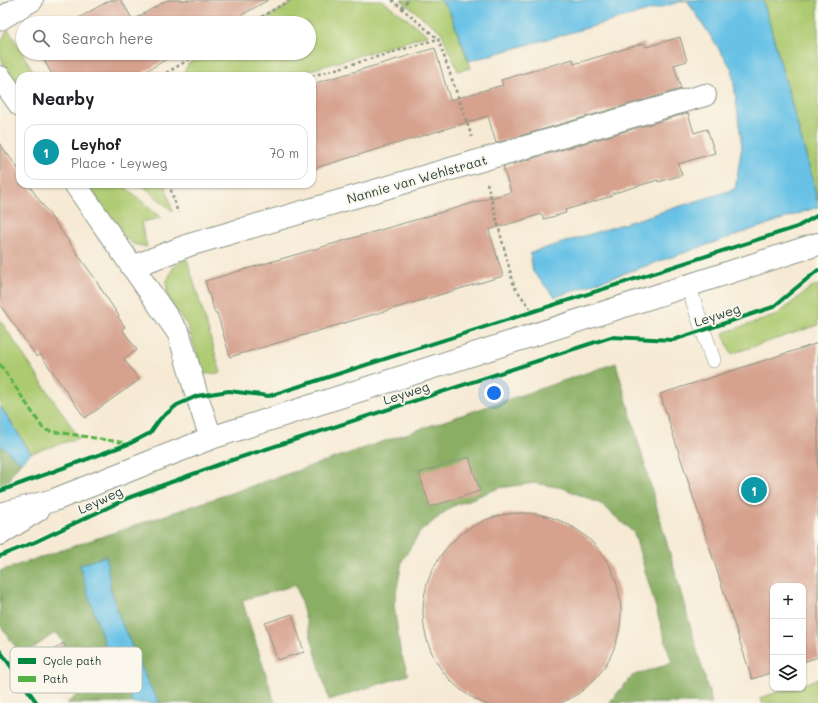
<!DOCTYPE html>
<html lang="en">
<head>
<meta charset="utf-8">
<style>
  :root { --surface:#fff; --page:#f2f2f2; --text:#202124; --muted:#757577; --line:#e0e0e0; --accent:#b5179e }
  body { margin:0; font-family:Mali,sans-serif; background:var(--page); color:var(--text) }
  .controls { position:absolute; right:12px; bottom:12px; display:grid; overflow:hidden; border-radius:8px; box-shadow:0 1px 3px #0004 }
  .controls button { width:36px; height:36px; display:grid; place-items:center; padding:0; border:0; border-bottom:1px solid var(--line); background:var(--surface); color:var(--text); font:20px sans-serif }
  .you { position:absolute; left:494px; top:393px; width:14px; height:14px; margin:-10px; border:3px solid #fff; border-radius:50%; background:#1a73e8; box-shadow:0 0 0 6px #1a73e833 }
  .badge { display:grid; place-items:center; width:26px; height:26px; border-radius:50%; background:var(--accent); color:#fff; font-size:13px; font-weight:700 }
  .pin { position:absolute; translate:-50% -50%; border:2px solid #fff; box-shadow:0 1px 4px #0006 }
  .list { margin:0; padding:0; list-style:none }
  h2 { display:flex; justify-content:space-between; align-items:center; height:52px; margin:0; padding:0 16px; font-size:17px }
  h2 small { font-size:13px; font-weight:400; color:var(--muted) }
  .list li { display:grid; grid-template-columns:26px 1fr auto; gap:12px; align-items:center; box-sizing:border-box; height:56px; margin:0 8px 8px; padding:0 8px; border:1px solid var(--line); border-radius:12px }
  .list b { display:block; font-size:15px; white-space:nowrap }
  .list p { margin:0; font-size:13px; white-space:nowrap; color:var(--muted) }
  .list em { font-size:13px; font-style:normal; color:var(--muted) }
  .icon { flex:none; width:22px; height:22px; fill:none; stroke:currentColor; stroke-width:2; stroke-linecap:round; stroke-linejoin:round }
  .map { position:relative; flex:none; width:818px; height:703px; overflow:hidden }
  .search { position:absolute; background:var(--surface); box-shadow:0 1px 3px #0004; left:16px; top:16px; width:300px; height:44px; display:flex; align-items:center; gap:10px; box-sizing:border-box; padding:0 14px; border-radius:22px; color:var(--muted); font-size:15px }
  .panel { position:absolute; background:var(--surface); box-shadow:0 1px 3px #0004; left:16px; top:72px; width:300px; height:116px; border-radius:12px }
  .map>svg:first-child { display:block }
  .green { fill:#adca71; stroke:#668452 }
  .forest { fill:#8aae63; stroke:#54764c }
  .water { fill:#69c2e6; stroke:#44808d }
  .building { fill:#d6a28e }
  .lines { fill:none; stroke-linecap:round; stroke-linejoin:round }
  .lane-casing { stroke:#8a9484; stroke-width:16 }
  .street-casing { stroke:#8a9484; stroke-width:24 }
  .path { stroke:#8a9484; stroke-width:2.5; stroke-dasharray:3 3; stroke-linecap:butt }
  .lane { stroke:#fff; stroke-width:15 }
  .street { stroke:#fff; stroke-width:22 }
  .quiet { stroke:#55b346; stroke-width:3; stroke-dasharray:6 3; stroke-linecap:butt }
  .cycleway-casing { stroke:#fbf7ec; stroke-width:6 }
  .cycleway { stroke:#00873e; stroke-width:4 }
  .labels { text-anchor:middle; stroke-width:4; stroke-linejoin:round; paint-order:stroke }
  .street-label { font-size:13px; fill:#1f3d34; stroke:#fbf7ec }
  .key { fill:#fbf7ec; stroke:#b9bfb5; stroke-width:1 }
  .key-label { font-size:11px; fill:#1f3d34 }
</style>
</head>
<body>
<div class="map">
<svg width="818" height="703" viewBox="0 0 818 703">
  <rect width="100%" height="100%" fill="#fbf7ec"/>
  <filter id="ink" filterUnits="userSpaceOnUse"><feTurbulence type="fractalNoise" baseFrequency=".025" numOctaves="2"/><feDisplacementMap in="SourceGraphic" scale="8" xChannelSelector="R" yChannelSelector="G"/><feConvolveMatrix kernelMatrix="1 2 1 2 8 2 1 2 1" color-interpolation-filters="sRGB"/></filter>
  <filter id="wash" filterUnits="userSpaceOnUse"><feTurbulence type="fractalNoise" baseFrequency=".012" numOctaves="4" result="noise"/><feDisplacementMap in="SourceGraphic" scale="16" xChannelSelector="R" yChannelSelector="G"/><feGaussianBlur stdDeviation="0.9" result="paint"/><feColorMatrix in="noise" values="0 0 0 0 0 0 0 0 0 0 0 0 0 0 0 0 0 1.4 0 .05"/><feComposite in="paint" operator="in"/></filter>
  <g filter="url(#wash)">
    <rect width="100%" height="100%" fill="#f6ead4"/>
    <g class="green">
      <polygon points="297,0 382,0 428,35 291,76 182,76 188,64 207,53 309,53 309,23 258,23"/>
      <polygon points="401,0 440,0 449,10 471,68 458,71 441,32"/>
      <polygon points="763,0 818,0 818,201 814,185"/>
      <path d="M8,29L36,76H20V89C10,77 0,64 0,47C1,41 5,34 8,29Z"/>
      <polygon points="87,184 122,184 161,218 141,222 147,247 133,244 122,235"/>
      <polygon points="141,184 165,184 173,212"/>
      <polygon points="187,259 221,373 204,374 187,325 169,302 166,283 173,268 180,262"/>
      <polygon points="818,285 818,325 731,354 723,333 777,315 811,287"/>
      <polygon points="0,320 79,438 31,453 0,405"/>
      <polygon points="818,679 818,703 762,703 760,698 790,688 803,688 803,684"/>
    </g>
    <g class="forest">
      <polygon points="616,363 712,703 609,703 632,676 672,663 634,533 601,504 563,488 534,483 499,488 451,507 420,532 402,561 394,605 400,650 408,675 329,700 296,585 242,600 275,703 160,703 150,687 119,617 111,590 106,557 81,565 87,591 108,654 133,703 67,703 93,683 56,632 22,656 0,625 0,571"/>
      <polygon points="0,445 21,462 11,475 9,483 0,486"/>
    </g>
    <g class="water">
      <polygon points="440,0 763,0 814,185 818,207 555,297 533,272 530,253 735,189 742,146 732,69 687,0 469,61 449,10"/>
      <polygon points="0,405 31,453 21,462 0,445"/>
      <polygon points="106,556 111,590 119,617 150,687 160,703 133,703 108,654 87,591 80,565"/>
    </g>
    <g id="blocks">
      <g class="building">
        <polygon points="110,0 121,0 133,20 167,0 268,0 228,23 70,23"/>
        <polygon points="680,37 687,61 674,65 681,89 496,143 488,116 312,169 312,84 435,48 450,100 503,85 501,80 573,59 574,64 644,43 646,47"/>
        <polygon points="40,53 177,53 138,76 53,76"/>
        <polygon points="688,113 694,133 707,129 715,153 678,164 682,175 658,182 658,180 611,194 612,196 565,210 566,213 544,219 542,214 489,230 503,276 230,357 217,313 215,313 205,281 511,192 503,167"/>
        <polygon points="0,144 20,171 20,184 28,184 98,283 97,283 119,316 118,317 125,327 122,329 137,350 124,359 139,380 85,418 40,354 37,357 0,305"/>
        <polygon points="818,343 818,657 803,662 803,586 773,586 773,672 752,679 660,394"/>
        <polygon points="469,457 480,491 430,507 419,473"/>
        <circle cx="522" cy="612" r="99"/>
        <polygon points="292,614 304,652 277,660 265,623"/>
        <polygon points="63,643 84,673 59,691 38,661"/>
      </g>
    </g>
  </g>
  <g filter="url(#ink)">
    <use href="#blocks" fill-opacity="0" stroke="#8a9484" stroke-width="1"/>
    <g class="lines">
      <defs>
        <polyline id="lane" points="688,285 713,360"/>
        <g id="street">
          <polyline points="0,19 32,0"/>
          <polyline points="0,77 20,105"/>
          <polyline points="75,184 179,334 197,396 211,438"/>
          <polyline points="132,267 189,245 705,95"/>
          <polyline points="0,514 54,500 211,438 818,244"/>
          <polyline points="0,534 38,510"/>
        </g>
      </defs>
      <use href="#lane" class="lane-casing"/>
      <use href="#street" class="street-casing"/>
      <g class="path">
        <polyline points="392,0 438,39 472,137"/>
        <polyline points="402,8 408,0"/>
        <polyline points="251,23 290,0"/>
        <polyline points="161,76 200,53"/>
        <polyline points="312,76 438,39"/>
        <polyline points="487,183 514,286 532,311"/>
        <polyline points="169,184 178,213"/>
      </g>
      <use href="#lane" class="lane"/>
      <use href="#street" class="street"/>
      <polyline class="quiet" points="0,364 44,430 126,443"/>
      <defs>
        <g id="cycleway">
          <polyline points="0,491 131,443 150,433 160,419 177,405 197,396 229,391 269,396 797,227 818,215"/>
          <polyline points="0,556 35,542 128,498 223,463 611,337 673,340 704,330 773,307 818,270"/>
          <polyline points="0,651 37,703"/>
        </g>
      </defs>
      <use href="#cycleway" class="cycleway-casing"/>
      <use href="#cycleway" class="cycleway"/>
    </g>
  </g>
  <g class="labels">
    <g class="street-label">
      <text transform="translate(417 179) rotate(-16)" y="5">Nannie van Wehlstraat</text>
      <text transform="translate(717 315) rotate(-18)" y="5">Leyweg</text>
      <text transform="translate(406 393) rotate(-18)" y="5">Leyweg</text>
      <text transform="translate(100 500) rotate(-25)" y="5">Leyweg</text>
    </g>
  </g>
  <rect x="10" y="647" width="132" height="46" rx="6" class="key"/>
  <rect x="18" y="658" width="18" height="6" fill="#00873e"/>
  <rect x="18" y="676" width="18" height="6" fill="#55b346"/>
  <g class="key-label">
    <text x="43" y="665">Cycle path</text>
    <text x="43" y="683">Path</text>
  </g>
</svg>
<div class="controls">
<button>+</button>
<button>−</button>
<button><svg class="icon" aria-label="layers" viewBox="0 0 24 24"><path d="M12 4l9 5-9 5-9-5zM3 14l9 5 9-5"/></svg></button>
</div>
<div class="you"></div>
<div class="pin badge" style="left:754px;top:490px;background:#0f9aa8">1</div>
<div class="search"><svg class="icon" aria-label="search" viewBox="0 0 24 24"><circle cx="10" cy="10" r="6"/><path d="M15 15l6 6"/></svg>Search here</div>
<section class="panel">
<h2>Nearby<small></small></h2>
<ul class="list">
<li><span class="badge" style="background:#0f9aa8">1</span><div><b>Leyhof</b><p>Place · Leyweg</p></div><em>70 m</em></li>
</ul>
</section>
</div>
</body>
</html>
